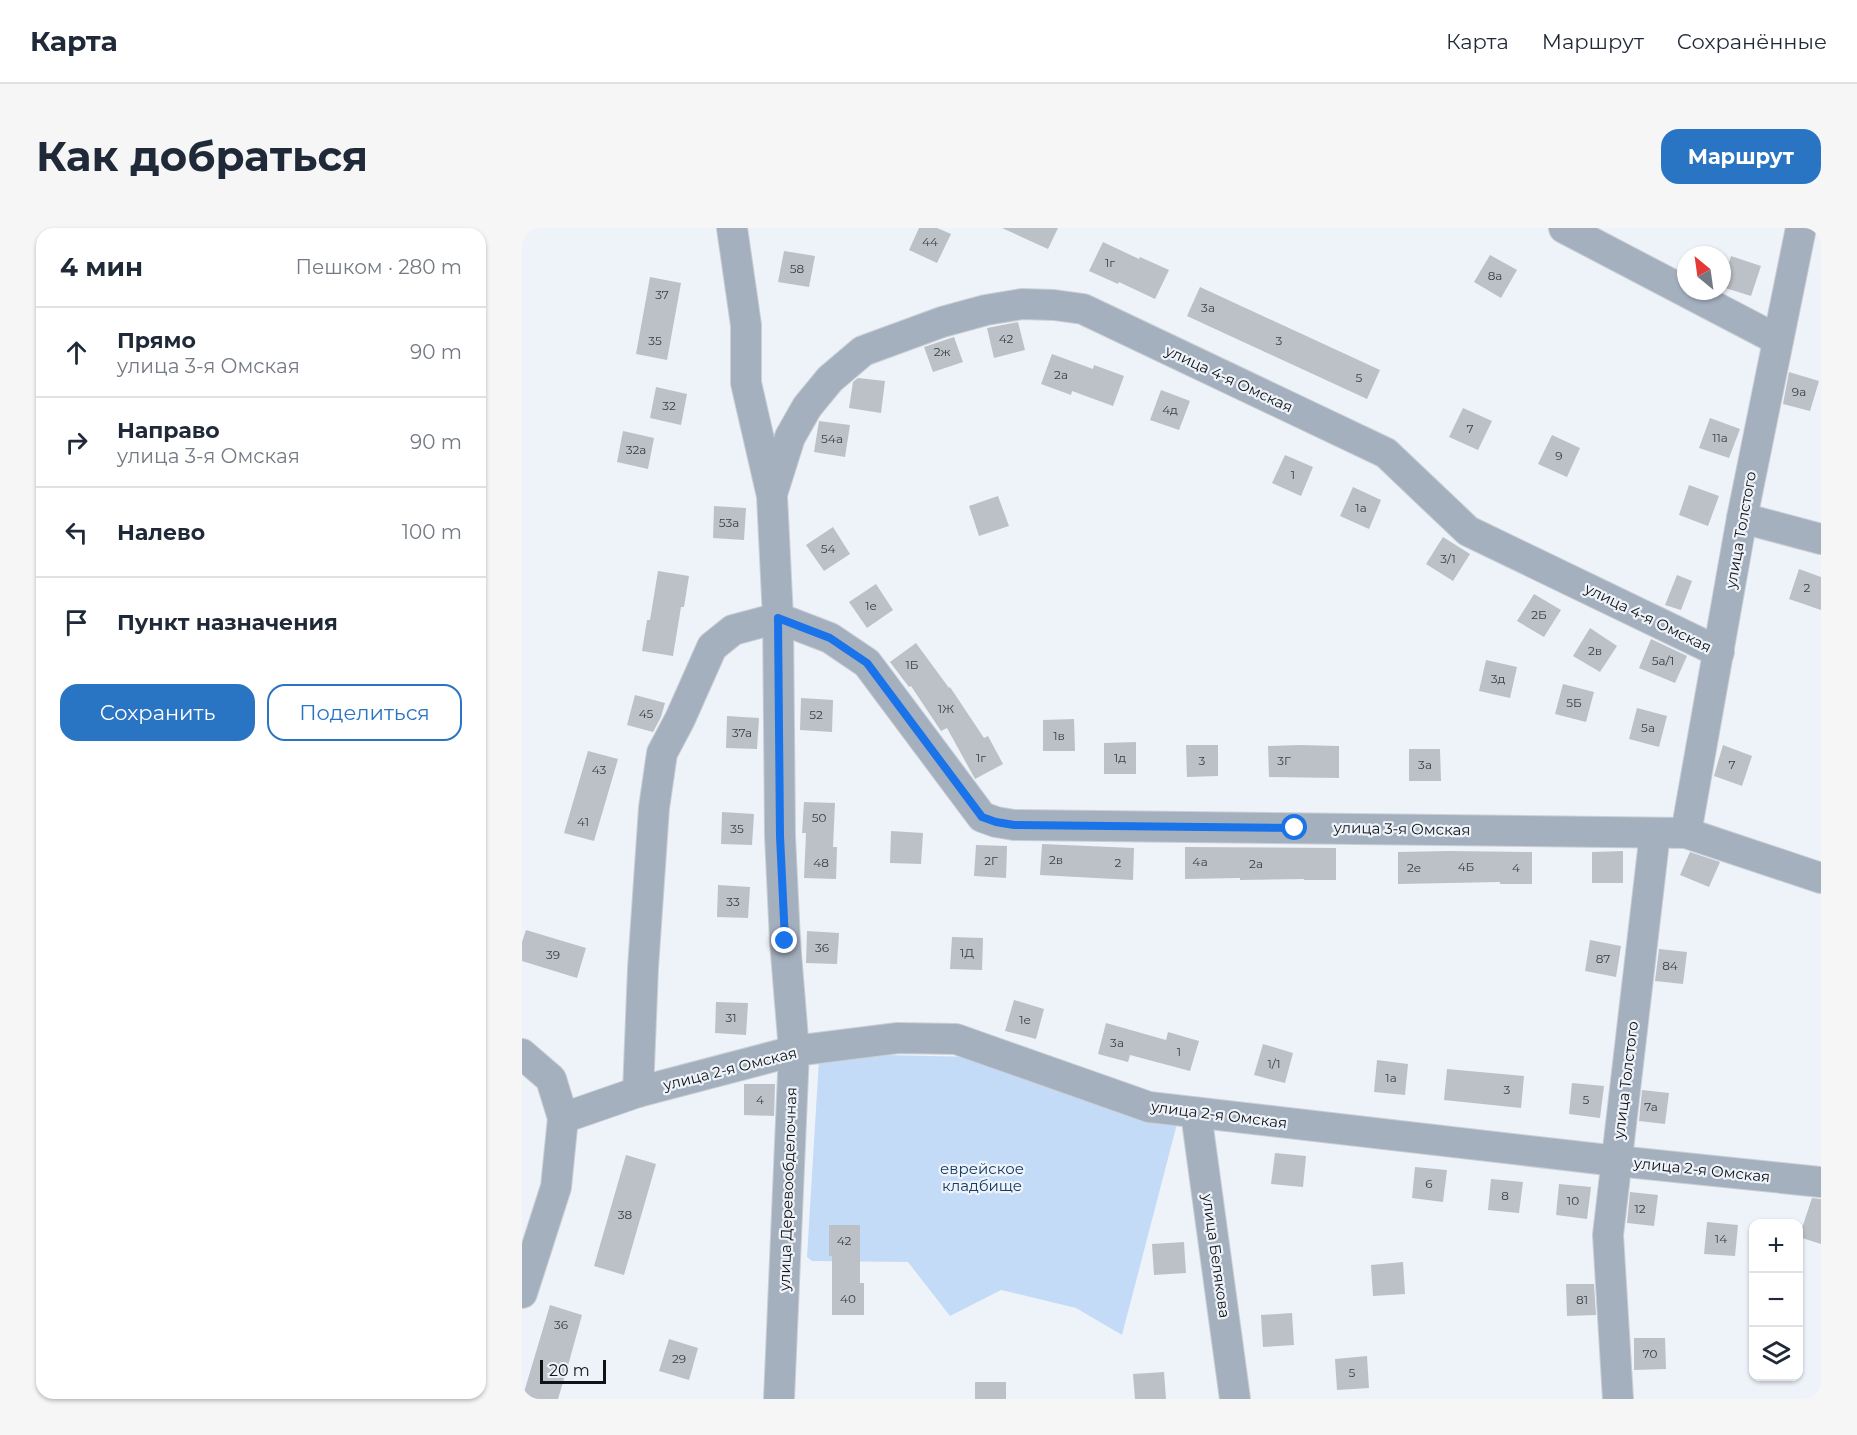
<!DOCTYPE html>
<html lang="ru">
<head>
<meta charset="utf-8">
<style>
  :root { --surface:#fff; --page:#f6f6f7; --text:#1f2937; --muted:#747a83; --line:#e0e1e3; --accent:#2a74c4 }
  body { margin:0; font-family:Montserrat,sans-serif; background:var(--page); color:var(--text) }
  .controls { position:absolute; right:18px; bottom:18px; display:grid; overflow:hidden; border-radius:12px; box-shadow:0 2px 4px #0004 }
  .controls button { width:54px; height:54px; display:grid; place-items:center; padding:0; border:0; border-bottom:2px solid var(--line); background:var(--surface); color:var(--text); font:30px sans-serif }
  .compass { position:absolute; left:1155px; top:18px; width:54px; height:54px; border-radius:50%; background:var(--surface); box-shadow:0 2px 4px #0004; rotate:331deg }
  .scale { position:absolute; left:18px; bottom:15px; width:66px; box-sizing:border-box; padding-left:6px; border:3px solid #101214; border-top:0; font-size:16px; line-height:21px; white-space:nowrap; color:#101214; -webkit-text-stroke:4px #eef3fa; paint-order:stroke }
  .stop { position:absolute; width:18px; height:18px; margin:-14px; border:4px solid #1a73e8; border-radius:50%; background:#fff }
  .stop.end { background:#1a73e8; border-color:#fff; box-shadow:0 2px 6px #0008 }
  .list { margin:0; padding:0; list-style:none }
  h2 { display:flex; justify-content:space-between; align-items:center; height:78px; margin:0; padding:0 24px; font-size:26px }
  h2 small { font-size:20px; font-weight:400; color:var(--muted) }
  .list li { display:grid; grid-template-columns:39px 1fr auto; gap:18px; align-items:center; box-sizing:border-box; height:90px; padding:0 24px; border-top:2px solid var(--line) }
  .list b { display:block; font-size:22px; white-space:nowrap }
  .list p { margin:0; font-size:20px; white-space:nowrap; color:var(--muted) }
  .list em { font-size:20px; font-style:normal; color:var(--muted) }
  .actions { display:flex; gap:12px; padding:18px 24px }
  .actions a { flex:1; padding:14px 0; border:2px solid var(--accent); border-radius:18px; text-align:center; font-size:21px; color:var(--accent) }
  .actions .main { background:var(--accent); color:#fff }
  .icon { flex:none; width:33px; height:33px; fill:none; stroke:currentColor; stroke-width:2; stroke-linecap:round; stroke-linejoin:round }
  .map { position:relative; flex:none; width:1299px; height:1171px; overflow:hidden; border-radius:18px }
  header { display:flex; align-items:center; gap:36px; box-sizing:border-box; height:84px; padding:0 30px; background:var(--surface); border-bottom:2px solid var(--line) }
  header strong { font-size:28px }
  nav { display:flex; gap:33px; margin-inline-start:auto; font-size:21px }
  .intro { display:flex; align-items:center; justify-content:space-between; box-sizing:border-box; height:144px; padding:0 36px }
  h1 { margin:0; font-size:42px }
  .button { padding:15px 27px; border-radius:18px; background:var(--accent); color:#fff; font-size:21px; font-weight:700 }
  main { display:flex; gap:36px; padding:0 36px }
  aside { flex:1; background:var(--surface); border-radius:18px; box-shadow:0 2px 4px #0004 }
  .map>svg:first-child { display:block }
  .green { fill:#c4dbf8 }
  .building { fill:#bcc1c7 }
  .lines { fill:none; stroke-linecap:round; stroke-linejoin:round }
  .minor-casing { stroke:#cacfd5; stroke-width:32 }
  .minor { stroke:#a5b0bf; stroke-width:30 }
  .route { stroke:#1a73e8; stroke-width:8 }
  .labels { text-anchor:middle; stroke-width:4.5; stroke-linejoin:round; paint-order:stroke }
  .number-label { font-size:12px; fill:#3b3e41 }
  .street-label { font-size:15px; fill:#101214; stroke:#eef3fa }
  .park-label { font-size:15px; fill:#163b64; stroke:#eef3fa }
</style>
</head>
<body>
<header>
<strong>Карта</strong>
<nav><a>Карта</a><a>Маршрут</a><a>Сохранённые</a></nav>
</header>
<div class="intro"><h1>Как добраться</h1><a class="button">Маршрут</a></div>
<main>
<aside>
<h2>4 мин<small>Пешком · 280 m</small></h2>
<ul class="list">
<li><svg class="icon" aria-label="ahead" viewBox="0 0 24 24"><path d="M12 20V5M6 11l6-6 6 6"/></svg><div><b>Прямо</b><p>улица 3-я Омская</p></div><em>90 m</em></li>
<li><svg class="icon" aria-label="right" viewBox="0 0 24 24"><path d="M7 20v-9h11M14 6l5 5-5 5"/></svg><div><b>Направо</b><p>улица 3-я Омская</p></div><em>90 m</em></li>
<li><svg class="icon" aria-label="left" viewBox="0 0 24 24"><path d="M17 20v-9H6M10 6l-5 5 5 5"/></svg><div><b>Налево</b></div><em>100 m</em></li>
<li><svg class="icon" aria-label="arrive" viewBox="0 0 24 24"><path d="M6 21V4h12l-3 4 3 4H6"/></svg><div><b>Пункт назначения</b></div></li>
</ul>
<div class="actions"><a class="main">Сохранить</a><a>Поделиться</a></div>
</aside>
<div class="map">
<svg width="1299" height="1171" viewBox="0 0 1299 1171">
  <rect width="100%" height="100%" fill="#eef3fa"/>
  <polygon class="green" points="360,827 454,829 655,896 600,1107 554,1080 479,1062 428,1088 386,1034 290,1033 285,1029 297,831"/>
  <g class="building">
    <polygon points="397,0 415,0 429,6 415,35 387,22"/>
    <polygon points="480,0 536,0 526,21"/>
    <polygon points="581,14 617,31 618,29 647,42 633,71 597,54 596,56 567,43"/>
    <polygon points="262,23 293,28 287,59 256,54"/>
    <polygon points="968,27 995,42 979,70 952,54"/>
    <polygon points="1209,28 1239,38 1229,68 1200,59"/>
    <polygon points="128,49 159,55 145,132 114,126"/>
    <polygon points="678,59 858,142 845,171 665,88"/>
    <polygon points="496,94 503,122 472,130 465,100"/>
    <polygon points="432,109 441,134 411,144 402,119"/>
    <polygon points="530,126 571,141 572,137 602,148 591,178 550,163 549,167 519,156"/>
    <polygon points="1267,144 1297,153 1288,183 1261,176"/>
    <polygon points="336,150 363,153 359,185 327,180 331,154"/>
    <polygon points="134,159 165,166 159,197 128,190"/>
    <polygon points="639,162 668,173 657,202 628,192"/>
    <polygon points="941,180 970,193 956,222 927,209"/>
    <polygon points="1188,190 1218,201 1207,230 1177,220"/>
    <polygon points="297,193 328,197 323,229 292,224"/>
    <polygon points="101,203 132,210 126,241 95,234"/>
    <polygon points="1030,207 1058,220 1045,249 1016,236"/>
    <polygon points="763,227 791,239 779,268 750,255"/>
    <polygon points="1167,257 1197,268 1186,298 1157,287"/>
    <polygon points="831,259 859,272 847,301 818,288"/>
    <polygon points="476,268 487,298 457,308 447,278"/>
    <polygon points="192,278 224,280 222,312 191,310"/>
    <polygon points="311,299 328,326 302,343 284,317"/>
    <polygon points="921,309 948,326 931,353 904,336"/>
    <polygon points="1277,341 1299,349 1299,382 1267,371"/>
    <polygon points="136,343 167,348 162,379 159,379 151,428 120,423 125,392 128,392"/>
    <polygon points="1155,347 1170,353 1159,382 1143,377"/>
    <polygon points="354,356 371,382 345,400 327,374"/>
    <polygon points="1012,366 1039,382 1022,409 995,393"/>
    <polygon points="1068,400 1095,418 1078,444 1051,428"/>
    <polygon points="1129,411 1165,428 1153,455 1117,440"/>
    <polygon points="394,415 427,460 428,459 462,510 466,508 481,536 453,551 425,500 419,503 389,458 387,459 368,434"/>
    <polygon points="964,432 995,439 988,470 957,463"/>
    <polygon points="1041,456 1072,464 1064,494 1033,486"/>
    <polygon points="113,467 143,475 139,489 131,504 105,497"/>
    <polygon points="279,470 311,472 310,504 278,502"/>
    <polygon points="1115,480 1145,488 1137,519 1107,511"/>
    <polygon points="205,488 237,490 235,521 204,520"/>
    <polygon points="552,491 553,523 521,523 521,492"/>
    <polygon points="614,514 614,546 582,546 582,515"/>
    <polygon points="664,517 696,517 696,548 665,549"/>
    <polygon points="778,517 817,518 817,550 747,549 746,518"/>
    <polygon points="1201,517 1230,528 1220,558 1192,548"/>
    <polygon points="887,521 918,521 919,553 887,553"/>
    <polygon points="66,523 96,531 72,613 42,605"/>
    <polygon points="282,574 313,575 311,619 315,619 314,651 282,650 284,605 280,605"/>
    <polygon points="200,584 232,586 230,617 199,616"/>
    <polygon points="369,603 401,605 399,636 368,635"/>
    <polygon points="520,616 612,620 611,652 518,647"/>
    <polygon points="454,617 485,618 484,650 452,648"/>
    <polygon points="663,619 814,620 814,652 782,652 782,651 718,652 718,650 663,651"/>
    <polygon points="928,623 1010,624 1010,656 978,656 978,654 876,656 876,624"/>
    <polygon points="1101,623 1101,655 1070,655 1070,624"/>
    <polygon points="1168,624 1198,634 1187,659 1158,647"/>
    <polygon points="196,657 228,659 226,690 195,689"/>
    <polygon points="4,702 64,720 55,750 0,733 0,714"/>
    <polygon points="285,703 317,705 315,736 284,735"/>
    <polygon points="430,709 461,710 460,742 428,741"/>
    <polygon points="1068,712 1099,718 1094,749 1063,743"/>
    <polygon points="1137,721 1165,724 1161,756 1133,753"/>
    <polygon points="492,772 522,781 514,811 483,803"/>
    <polygon points="194,774 226,775 224,807 193,805"/>
    <polygon points="584,795 644,812 646,804 677,813 668,843 608,827 606,834 576,826"/>
    <polygon points="741,816 771,825 763,855 732,847"/>
    <polygon points="855,832 886,836 883,867 852,864"/>
    <polygon points="925,841 1002,848 999,880 922,872"/>
    <polygon points="1050,855 1082,858 1078,890 1047,886"/>
    <polygon points="222,856 253,856 252,888 222,887"/>
    <polygon points="1120,862 1147,865 1143,896 1117,893"/>
    <polygon points="753,925 784,928 781,959 749,956"/>
    <polygon points="104,927 134,936 102,1047 72,1038"/>
    <polygon points="893,939 925,942 921,974 890,970"/>
    <polygon points="969,951 1001,954 997,985 966,982"/>
    <polygon points="1037,956 1069,959 1065,991 1034,987"/>
    <polygon points="1108,964 1136,967 1132,998 1105,995"/>
    <polygon points="1290,970 1299,971 1299,1016 1277,1009"/>
    <polygon points="1185,994 1216,997 1213,1028 1182,1026"/>
    <polygon points="307,997 338,997 338,1055 342,1055 342,1087 310,1087 310,1028 307,1028"/>
    <polygon points="662,1014 664,1045 632,1047 630,1016"/>
    <polygon points="881,1034 883,1066 851,1068 849,1037"/>
    <polygon points="1044,1056 1072,1056 1074,1087 1045,1088"/>
    <polygon points="28,1077 60,1087 47,1134 36,1171 0,1171"/>
    <polygon points="770,1085 772,1117 741,1119 739,1087"/>
    <polygon points="1112,1110 1143,1110 1144,1141 1112,1142"/>
    <polygon points="147,1111 176,1120 167,1152 137,1143"/>
    <polygon points="845,1128 847,1160 815,1162 813,1131"/>
    <polygon points="642,1144 644,1171 613,1171 611,1146"/>
    <rect x="453" y="1154" width="31" height="17"/>
  </g>
  <g class="lines">
    <defs>
      <g id="minor">
        <polyline points="210,0 224,97 224,155 250,268 256,390 258,608 263,713 272,823 257,1171"/>
        <polyline points="1042,0 1256,112"/>
        <polyline points="250,266 268,209 285,179 308,151 341,123 420,94 464,82 500,76 532,77 561,81 864,225 946,303 1197,424"/>
        <polyline points="1220,290 1299,311"/>
        <polyline points="1164,605 1220,290 1279,0"/>
        <polyline points="0,826 29,851 41,890 34,959 0,1065"/>
        <polyline points="116,864 121,740 132,580 140,525 158,491 190,419 211,402 256,390 308,410 345,435 460,589 474,594 492,597 1164,605 1299,650"/>
        <polyline points="674,885 713,1171"/>
        <polyline points="41,890 116,864 272,823 376,810 434,811 627,879 1095,933 1299,954"/>
        <polyline points="1096,1171 1086,1007 1133,605"/>
      </g>
    </defs>
    <use href="#minor" class="minor-casing"/>
    <use href="#minor" class="minor"/>
  </g>
  <g class="lines">
    <polyline class="route" points="263,713 258,608 256,390 308,410 345,435 460,589 474,594 492,597 773,600"/>
  </g>
  <g class="labels">
    <g class="number-label">
      <text x="408" y="18">44</text>
      <text x="588" y="39">1г</text>
      <text x="275" y="45">58</text>
      <text x="973" y="52">8а</text>
      <text x="140" y="71">37</text>
      <text x="686" y="84">3а</text>
      <text x="484" y="115">42</text>
      <text x="133" y="117">35</text>
      <text x="757" y="117">3</text>
      <text x="420" y="128">2ж</text>
      <text x="539" y="151">2а</text>
      <text x="837" y="154">5</text>
      <text x="1277" y="168">9а</text>
      <text x="147" y="182">32</text>
      <text x="648" y="186">4д</text>
      <text x="948" y="205">7</text>
      <text x="1198" y="214">11а</text>
      <text x="310" y="215">54а</text>
      <text x="114" y="226">32а</text>
      <text x="1037" y="232">9</text>
      <text x="771" y="251">1</text>
      <text x="839" y="284">1а</text>
      <text x="207" y="299">53а</text>
      <text x="306" y="325">54</text>
      <text x="926" y="335">3/1</text>
      <text x="1285" y="364">2</text>
      <text x="349" y="382">1е</text>
      <text x="1017" y="391">2Б</text>
      <text x="1073" y="427">2в</text>
      <text x="1141" y="437">5а/1</text>
      <text x="390" y="441">1Б</text>
      <text x="976" y="455">3д</text>
      <text x="1052" y="479">5Б</text>
      <text x="424" y="485">1Ж</text>
      <text x="124" y="490">45</text>
      <text x="294" y="491">52</text>
      <text x="1126" y="504">5а</text>
      <text x="220" y="509">37а</text>
      <text x="537" y="512">1в</text>
      <text x="459" y="534">1г</text>
      <text x="598" y="534">1д</text>
      <text x="680" y="537">3</text>
      <text x="762" y="537">3Г</text>
      <text x="903" y="541">3а</text>
      <text x="1210" y="541">7</text>
      <text x="77" y="546">43</text>
      <text x="297" y="594">50</text>
      <text x="61" y="598">41</text>
      <text x="215" y="605">35</text>
      <text x="534" y="636">2в</text>
      <text x="469" y="637">2Г</text>
      <text x="678" y="638">4а</text>
      <text x="299" y="639">48</text>
      <text x="596" y="639">2</text>
      <text x="734" y="640">2а</text>
      <text x="944" y="643">4Б</text>
      <text x="892" y="644">2е</text>
      <text x="994" y="644">4</text>
      <text x="211" y="678">33</text>
      <text x="300" y="724">36</text>
      <text x="445" y="729">1Д</text>
      <text x="31" y="731">39</text>
      <text x="1081" y="735">87</text>
      <text x="1148" y="742">84</text>
      <text x="209" y="794">31</text>
      <text x="503" y="796">1е</text>
      <text x="595" y="819">3а</text>
      <text x="657" y="828">1</text>
      <text x="752" y="840">1/1</text>
      <text x="869" y="854">1а</text>
      <text x="985" y="866">3</text>
      <text x="238" y="876">4</text>
      <text x="1064" y="876">5</text>
      <text x="1129" y="883">7а</text>
      <text x="907" y="960">6</text>
      <text x="983" y="972">8</text>
      <text x="1051" y="977">10</text>
      <text x="1118" y="985">12</text>
      <text x="103" y="991">38</text>
      <text x="1199" y="1015">14</text>
      <text x="322" y="1017">42</text>
      <text x="326" y="1075">40</text>
      <text x="1060" y="1076">81</text>
      <text x="39" y="1101">36</text>
      <text x="1128" y="1130">70</text>
      <text x="157" y="1135">29</text>
      <text x="830" y="1149">5</text>
    </g>
    <g class="street-label">
      <text transform="translate(707 151) rotate(25)" y="5">улица 4-я Омская</text>
      <text transform="translate(1219 302) rotate(-80)" y="5">улица Толстого</text>
      <text transform="translate(1126 390) rotate(26)" y="5">улица 4-я Омская</text>
      <text transform="translate(880 601) rotate(1)" y="5">улица 3-я Омская</text>
      <text transform="translate(208 841) rotate(-14)" y="5">улица 2-я Омская</text>
      <text transform="translate(1104 852) rotate(-83)" y="5">улица Толстого</text>
      <text transform="translate(697 887) rotate(7)" y="5">улица 2-я Омская</text>
      <text transform="translate(1180 942) rotate(6)" y="5">улица 2-я Омская</text>
      <text transform="translate(266 961) rotate(-88)" y="5">улица Деревообделочная</text>
      <text transform="translate(694 1028) rotate(82)" y="5">улица Белякова</text>
    </g>
    <g class="park-label">
      <text x="460" y="946">еврейское<tspan x="460" dy="17">кладбище</tspan></text>
    </g>
  </g>
</svg>
<div class="controls">
<button>+</button>
<button>−</button>
<button><svg class="icon" aria-label="layers" viewBox="0 0 24 24"><path d="M12 4l9 5-9 5-9-5zM3 14l9 5 9-5"/></svg></button>
</div>
<svg class="compass" viewBox="-18 -18 36 36"><path d="M0-13l5 13h-10z" fill="#e53935"/><path d="M0 13l5-13h-10z" fill="#747a83"/></svg>
<div class="scale">20 m</div>
<div class="stop" style="left:773px;top:600px"></div>
<div class="stop end" style="left:263px;top:713px"></div>
</div>
</main>
</body>
</html>
